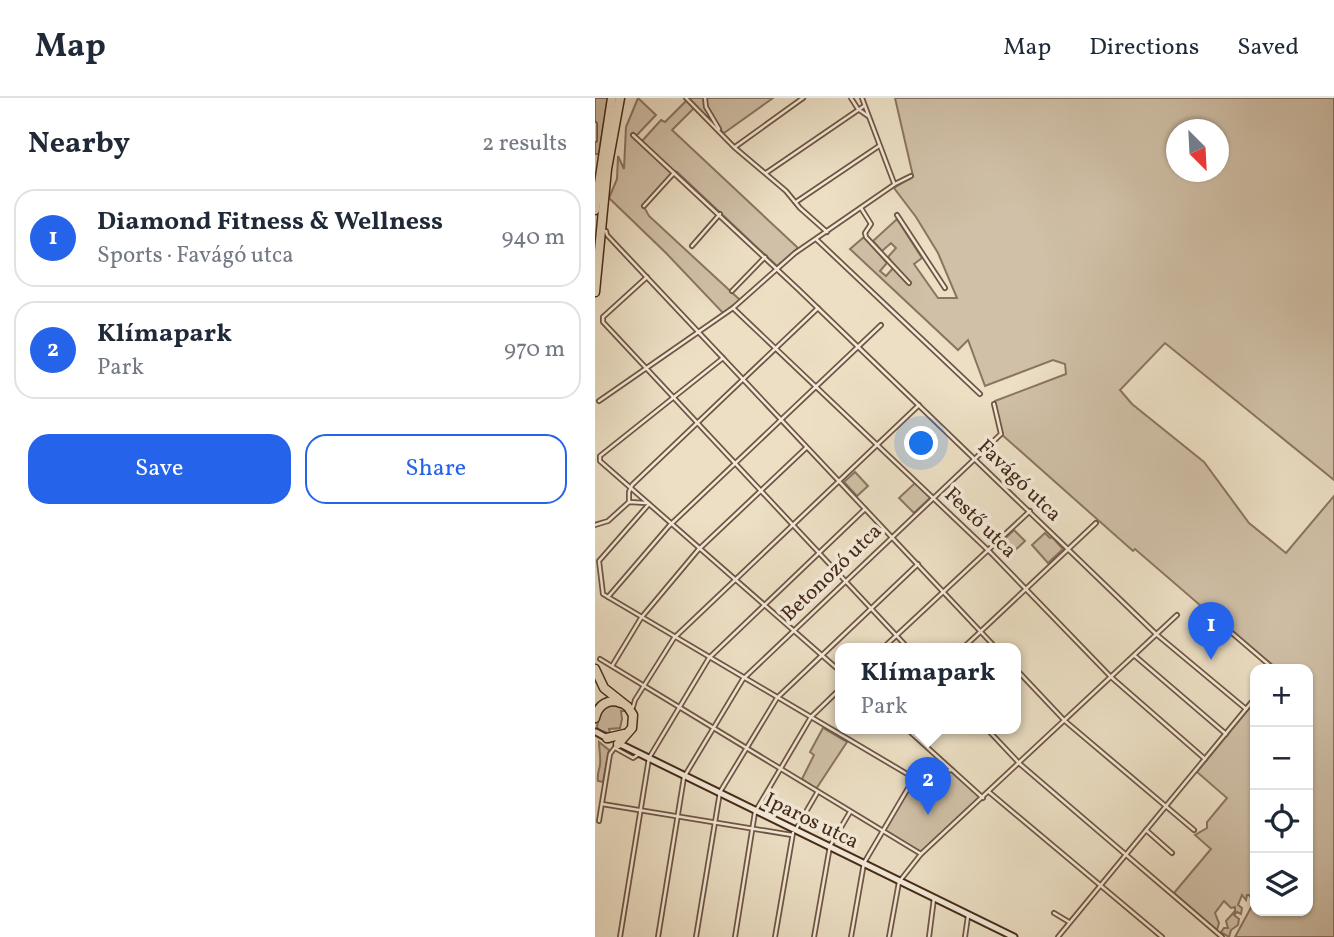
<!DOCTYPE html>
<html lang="en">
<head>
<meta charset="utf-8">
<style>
  :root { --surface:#fff; --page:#f6f6f7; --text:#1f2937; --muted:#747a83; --line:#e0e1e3; --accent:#2563eb }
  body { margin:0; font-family:Vollkorn,serif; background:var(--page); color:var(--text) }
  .controls { position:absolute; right:21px; bottom:21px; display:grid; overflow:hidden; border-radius:14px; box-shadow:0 2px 5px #0004 }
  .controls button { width:63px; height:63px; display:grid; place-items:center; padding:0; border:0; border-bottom:2px solid var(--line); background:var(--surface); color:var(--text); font:35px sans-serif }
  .compass { position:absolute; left:571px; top:21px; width:63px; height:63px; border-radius:50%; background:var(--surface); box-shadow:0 2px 5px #0004; rotate:156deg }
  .you { position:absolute; left:327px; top:346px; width:24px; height:24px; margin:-18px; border:5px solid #fff; border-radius:50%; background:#1a73e8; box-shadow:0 0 0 10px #1a73e833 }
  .badge { display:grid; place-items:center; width:46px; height:46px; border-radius:50%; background:var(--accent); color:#fff; font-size:23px; font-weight:700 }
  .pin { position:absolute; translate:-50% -58px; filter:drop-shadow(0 2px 4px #0008) }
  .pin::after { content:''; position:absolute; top:37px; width:24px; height:21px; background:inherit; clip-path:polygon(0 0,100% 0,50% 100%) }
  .popup { position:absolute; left:240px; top:545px; width:186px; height:91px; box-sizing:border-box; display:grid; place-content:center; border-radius:14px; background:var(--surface); filter:drop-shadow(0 2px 5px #0005); font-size:23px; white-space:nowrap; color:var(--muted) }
  .popup b { font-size:26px; color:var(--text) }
  .popup::after { content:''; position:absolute; left:50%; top:100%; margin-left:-14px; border:14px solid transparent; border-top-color:var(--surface) }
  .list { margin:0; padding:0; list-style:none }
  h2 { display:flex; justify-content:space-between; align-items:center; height:91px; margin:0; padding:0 28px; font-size:30px }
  h2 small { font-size:23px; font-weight:400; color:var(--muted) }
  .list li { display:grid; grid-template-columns:46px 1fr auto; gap:21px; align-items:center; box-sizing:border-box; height:98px; margin:0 14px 14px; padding:0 14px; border:2px solid var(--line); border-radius:21px }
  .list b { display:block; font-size:26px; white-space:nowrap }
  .list p { margin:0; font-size:23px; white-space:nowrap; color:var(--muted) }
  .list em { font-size:23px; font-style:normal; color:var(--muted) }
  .actions { display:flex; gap:14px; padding:21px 28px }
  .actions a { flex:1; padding:16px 0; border:2px solid var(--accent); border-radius:21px; text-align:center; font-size:24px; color:var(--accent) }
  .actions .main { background:var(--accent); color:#fff }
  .icon { flex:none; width:38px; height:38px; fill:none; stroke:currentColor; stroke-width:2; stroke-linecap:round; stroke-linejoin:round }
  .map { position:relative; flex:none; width:739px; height:839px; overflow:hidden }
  header { display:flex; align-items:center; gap:42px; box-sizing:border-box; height:98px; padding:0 35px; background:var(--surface); border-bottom:2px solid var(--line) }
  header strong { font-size:33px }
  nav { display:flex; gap:38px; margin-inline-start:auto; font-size:24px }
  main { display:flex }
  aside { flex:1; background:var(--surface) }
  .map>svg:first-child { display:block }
  .green { fill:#d0c0a7; stroke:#8b7460; stroke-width:2; fill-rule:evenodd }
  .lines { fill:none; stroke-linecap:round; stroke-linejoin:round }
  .street-casing { stroke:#705643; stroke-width:6 }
  .secondary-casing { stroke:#462918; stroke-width:9 }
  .highway-casing { stroke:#462918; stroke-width:11 }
  .street { stroke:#f3ead9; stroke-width:2.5 }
  .secondary { stroke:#f3ead9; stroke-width:5 }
  .highway { stroke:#ecdfc4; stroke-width:8 }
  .labels { text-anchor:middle; stroke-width:7; stroke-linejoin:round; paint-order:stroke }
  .street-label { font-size:21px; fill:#462918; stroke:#f3ead9 }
</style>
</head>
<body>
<header>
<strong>Map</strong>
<nav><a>Map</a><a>Directions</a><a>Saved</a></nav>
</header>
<main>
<aside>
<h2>Nearby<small>2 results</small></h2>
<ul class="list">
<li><span class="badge">1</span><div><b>Diamond Fitness &amp; Wellness</b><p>Sports · Favágó utca</p></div><em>940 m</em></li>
<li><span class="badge">2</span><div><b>Klímapark</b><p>Park</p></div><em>970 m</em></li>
</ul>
<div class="actions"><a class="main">Save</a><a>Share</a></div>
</aside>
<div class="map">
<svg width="739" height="839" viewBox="0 0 739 839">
  <rect width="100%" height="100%" fill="#ecdfc4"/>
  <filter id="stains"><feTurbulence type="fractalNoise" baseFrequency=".00286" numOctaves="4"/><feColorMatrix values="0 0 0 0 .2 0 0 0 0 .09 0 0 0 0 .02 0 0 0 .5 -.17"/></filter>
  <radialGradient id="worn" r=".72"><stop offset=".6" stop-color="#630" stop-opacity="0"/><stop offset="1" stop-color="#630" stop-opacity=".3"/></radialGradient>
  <g class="green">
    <polygon points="0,0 13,0 4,56 0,56"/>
    <polygon points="43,0 61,17 41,38 47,43 66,22 70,24 94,0 178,0 129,35 99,10 77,32 203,150 182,168 82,74 48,107 54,118 145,202 128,215 71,155 14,100 22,81 23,58 29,71 31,29"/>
    <path d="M300,0H739V382L570,245L525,292L537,306L609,364L654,425L691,455L739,398V839H640L659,804L654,797H652L651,802L647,797L643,807L647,810L646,816L642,814L639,817L644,821L643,827L636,832L634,839L626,834L629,830H633L631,823L640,813V809L636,810L629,803L620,815L624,825L622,832L579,795L616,751L600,737L612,730V724L632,700L602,674L660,603V813H713V571H679L540,451L538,453L405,335L400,303L471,276L470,266L458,262L390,288L373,242L363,252L255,151L269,139L292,165L285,173L291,178L300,168L293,159L301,150L296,145L287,153L278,143L302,121L327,160L319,166L343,200H362L343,155L321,119L299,90L318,78ZM582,32H624V74H582Z"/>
    <polygon points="260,374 273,388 262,398 249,384"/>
    <polygon points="320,385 336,399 319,415 304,400"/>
    <polygon points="419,432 430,443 417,455 408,445 399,451"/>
    <polygon points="450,435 455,440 457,439 468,451 453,465 437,447"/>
    <polygon points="15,606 26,608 32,613 26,613 27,621 25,630 14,631 15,636 4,632 2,629 5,613"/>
    <polygon points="228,630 252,644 221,691 207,681 219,657 215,654"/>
    <path d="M4,644L14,652L8,684L3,683C2,676 4,673 5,667C6,659 4,651 4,644Z"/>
    <polygon points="357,673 384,697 384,701 326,755 288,733 322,678"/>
  </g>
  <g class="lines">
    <defs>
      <g id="street">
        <polyline points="91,0 139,49 191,93 205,110 232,134"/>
        <polyline points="110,0 111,9 124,31"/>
        <polyline points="256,0 263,11 273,18"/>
        <polyline points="267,0 299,85"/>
        <polyline points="0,26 0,42"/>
        <polyline points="38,37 203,191 561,536 651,611"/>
        <polyline points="140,49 208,0"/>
        <polyline points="171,75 269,8"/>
        <polyline points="201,104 284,48"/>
        <polyline points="49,108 79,75"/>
        <polyline points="266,110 276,126 270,135 271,139 314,185"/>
        <polyline points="302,117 350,190"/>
        <polyline points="11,133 12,137 402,551"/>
        <polyline points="221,141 385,296"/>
        <polyline points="97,148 125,116"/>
        <polyline points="52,179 8,219 8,224 314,551"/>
        <polyline points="137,193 170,159"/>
        <polyline points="138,210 396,455 516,579 610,661"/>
        <polyline points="128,260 5,358 5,363 246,574"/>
        <polyline points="4,303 138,210 200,155 300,86 316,78"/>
        <polyline points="34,404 34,394 37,387 223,210"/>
        <polyline points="54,406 4,463 8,496 319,680 321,677 357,672"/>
        <polyline points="0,427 13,423 34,404 51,405"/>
        <polyline points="13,499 74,428 286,227"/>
        <polyline points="623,523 679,571"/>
        <polyline points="287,551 435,413"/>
        <polyline points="367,551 501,425"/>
        <polyline points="540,558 631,636"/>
        <polyline points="5,561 326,756"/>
        <polyline points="17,568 46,520 103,452 211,350"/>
        <polyline points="420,570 470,623 599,732"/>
        <polyline points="38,609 40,602 79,540 324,307"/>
        <polyline points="312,631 388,700"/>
        <polyline points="392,631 425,666 627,839"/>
        <polyline points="20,650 38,660 44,656"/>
        <polyline points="394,694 567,839"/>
        <polyline points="7,706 197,737"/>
        <polyline points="4,723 15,656 21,648"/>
        <polyline points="201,731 222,695"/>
        <polyline points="551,732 577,755"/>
        <polyline points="459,815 474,824"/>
        <polyline points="25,839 54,660 114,560 270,411"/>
        <polyline points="63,839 89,679 148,581 406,336 399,306"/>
        <polyline points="101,839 125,694 182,600 323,466"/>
        <polyline points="140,839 160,714 216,619 246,590"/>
        <polyline points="180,839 198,735"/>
        <polyline points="219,839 235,748 255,714"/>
        <polyline points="256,839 269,765 319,680"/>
        <polyline points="294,839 304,784 326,756 582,517"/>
        <polyline points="334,839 339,800"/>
        <polyline points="370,839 373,818"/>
        <polyline points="463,839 660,600"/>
      </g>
      <g id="secondary">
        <polyline points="1,634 14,641"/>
        <polyline points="23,645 419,839"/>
      </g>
      <g id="highway">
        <polyline points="0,112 17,0"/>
        <polyline points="0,194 12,71 25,0"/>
        <polyline points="0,571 9,590 33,609 38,617 37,630 23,646"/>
        <path d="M0,620C3,607 13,600 26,605"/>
        <polyline points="12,640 29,636"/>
      </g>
    </defs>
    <use href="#street" class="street-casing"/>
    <use href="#secondary" class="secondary-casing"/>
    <use href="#highway" class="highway-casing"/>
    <use href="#street" class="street"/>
    <use href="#secondary" class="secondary"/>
    <use href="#highway" class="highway"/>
  </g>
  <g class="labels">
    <g class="street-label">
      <text transform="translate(425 382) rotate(44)" y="7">Favágó utca</text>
      <text transform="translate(386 424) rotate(44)" y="7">Festő utca</text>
      <text transform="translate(236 474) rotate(-44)" y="7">Betonozó utca</text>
      <text transform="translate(217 722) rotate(26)" y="7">Iparos utca</text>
    </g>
  </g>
  <rect width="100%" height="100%" filter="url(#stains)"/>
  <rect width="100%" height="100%" fill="url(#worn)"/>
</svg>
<div class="controls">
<button>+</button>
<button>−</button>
<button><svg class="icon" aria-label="locate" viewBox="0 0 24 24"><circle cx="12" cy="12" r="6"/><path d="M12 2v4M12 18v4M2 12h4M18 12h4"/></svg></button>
<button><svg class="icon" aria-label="layers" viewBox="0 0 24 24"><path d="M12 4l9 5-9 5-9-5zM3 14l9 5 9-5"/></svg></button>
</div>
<svg class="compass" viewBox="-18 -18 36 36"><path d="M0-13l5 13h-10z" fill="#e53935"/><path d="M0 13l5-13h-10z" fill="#747a83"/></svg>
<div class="you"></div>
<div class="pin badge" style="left:616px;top:562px">1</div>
<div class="pin badge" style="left:333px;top:717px">2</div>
<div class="popup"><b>Klímapark</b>Park</div>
</div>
</main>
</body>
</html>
